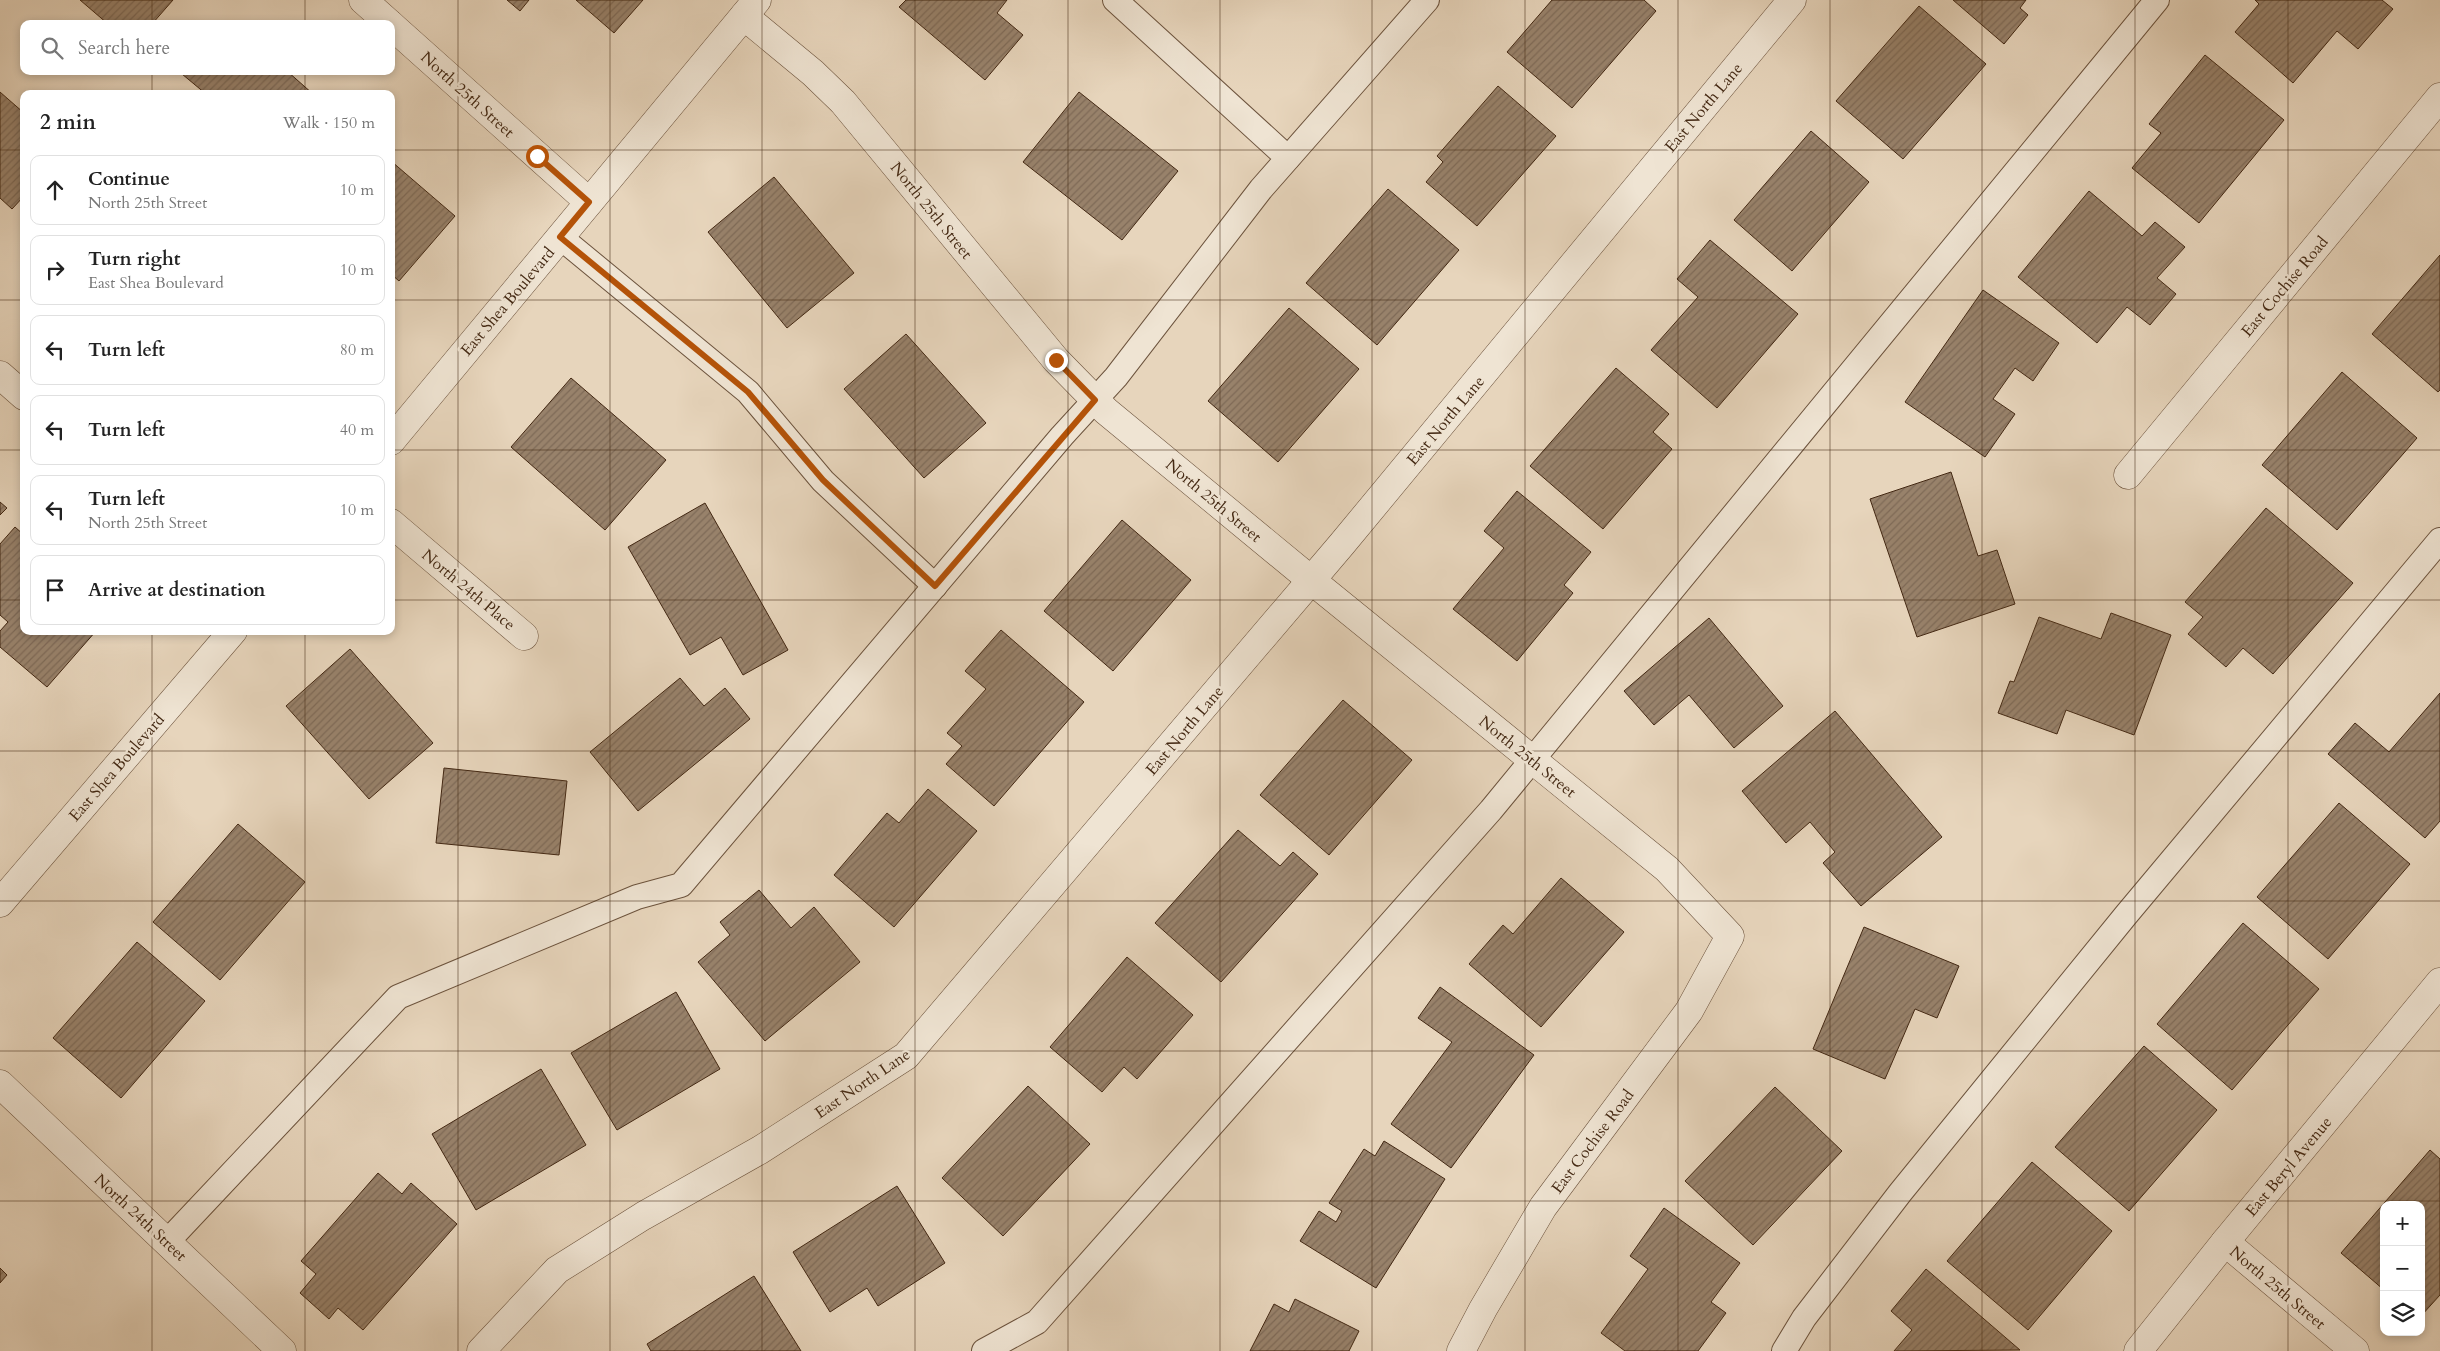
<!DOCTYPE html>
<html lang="en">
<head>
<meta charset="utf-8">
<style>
  :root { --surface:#fff; --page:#f2f2f2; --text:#222; --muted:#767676; --line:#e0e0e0 }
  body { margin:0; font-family:Cardo,serif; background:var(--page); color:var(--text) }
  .controls { position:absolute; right:15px; bottom:15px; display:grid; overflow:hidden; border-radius:10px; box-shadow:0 2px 8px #0003 }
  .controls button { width:45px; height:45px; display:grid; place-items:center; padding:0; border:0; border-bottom:1px solid var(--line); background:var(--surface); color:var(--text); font:25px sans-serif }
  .stop { position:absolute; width:15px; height:15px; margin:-11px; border:4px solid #b45309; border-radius:50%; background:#fff }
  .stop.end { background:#b45309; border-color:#fff; box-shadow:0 1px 5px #0008 }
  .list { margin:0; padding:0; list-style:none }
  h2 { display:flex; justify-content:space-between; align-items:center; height:65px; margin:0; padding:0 20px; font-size:21px }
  h2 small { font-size:16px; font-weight:400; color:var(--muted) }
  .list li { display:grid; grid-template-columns:32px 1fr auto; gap:15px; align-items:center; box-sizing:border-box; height:70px; margin:0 10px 10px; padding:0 10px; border:1px solid var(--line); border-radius:10px }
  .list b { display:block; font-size:19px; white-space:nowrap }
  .list p { margin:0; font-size:16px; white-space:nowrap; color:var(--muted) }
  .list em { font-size:16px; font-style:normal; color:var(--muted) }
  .icon { flex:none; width:28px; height:28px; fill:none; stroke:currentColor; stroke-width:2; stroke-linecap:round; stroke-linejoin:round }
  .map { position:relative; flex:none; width:2440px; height:1351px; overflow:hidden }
  .search { position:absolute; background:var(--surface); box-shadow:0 2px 8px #0003; left:20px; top:20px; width:375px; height:55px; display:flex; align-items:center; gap:12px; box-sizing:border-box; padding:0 18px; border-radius:10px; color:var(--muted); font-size:19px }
  .panel { position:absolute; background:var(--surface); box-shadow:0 2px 8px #0003; left:20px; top:90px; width:375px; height:545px; border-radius:10px }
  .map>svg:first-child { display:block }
  .building { fill:url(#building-hatch); stroke:#432813 }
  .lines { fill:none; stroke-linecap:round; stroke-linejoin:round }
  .service-casing { stroke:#6c533d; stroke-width:26 }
  .minor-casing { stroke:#6c533d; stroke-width:29 }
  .tertiary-casing { stroke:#6c533d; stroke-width:29 }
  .service { stroke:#efe4d3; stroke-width:24 }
  .minor { stroke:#efe4d3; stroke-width:28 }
  .tertiary { stroke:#efe4d3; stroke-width:28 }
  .route { stroke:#b45309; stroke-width:6 }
  .grid { fill:none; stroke:#432813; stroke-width:1; stroke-opacity:0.55 }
  .labels { text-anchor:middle; stroke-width:5; stroke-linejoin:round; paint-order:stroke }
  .street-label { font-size:16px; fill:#432813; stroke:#efe4d3 }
</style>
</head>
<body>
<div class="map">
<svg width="2440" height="1351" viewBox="0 0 2440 1351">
  <defs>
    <pattern id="building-hatch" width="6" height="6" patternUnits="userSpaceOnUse" patternTransform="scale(1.25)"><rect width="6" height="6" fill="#98826b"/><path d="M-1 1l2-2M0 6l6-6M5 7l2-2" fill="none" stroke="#7e6a57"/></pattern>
  </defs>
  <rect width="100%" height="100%" fill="#e7d5bc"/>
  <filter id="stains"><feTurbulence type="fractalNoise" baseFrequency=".004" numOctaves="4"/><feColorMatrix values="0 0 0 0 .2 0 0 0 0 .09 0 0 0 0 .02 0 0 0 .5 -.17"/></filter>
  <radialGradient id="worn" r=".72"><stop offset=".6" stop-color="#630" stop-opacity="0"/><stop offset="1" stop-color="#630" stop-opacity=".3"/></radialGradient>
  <g class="building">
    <polygon points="80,0 173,0 152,24 108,24"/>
    <polygon points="507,0 529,0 520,11"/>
    <polygon points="576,0 643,0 614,33"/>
    <polygon points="906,0 1007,0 997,13 1023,35 985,80 899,7"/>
    <polygon points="1552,0 1644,0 1656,11 1572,108 1507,52"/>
    <polygon points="1953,0 2026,0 2020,8 2028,15 2004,44"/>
    <polygon points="2255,0 2382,0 2393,9 2358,49 2337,31 2293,83 2235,32 2259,4"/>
    <polygon points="1919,6 1986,64 1903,159 1836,101"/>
    <polygon points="2205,55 2284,120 2199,223 2132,168 2161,133 2149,124"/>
    <polygon points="184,71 287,71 313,94 206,94 182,74"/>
    <polygon points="1498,86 1556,136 1477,226 1426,182 1443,162 1437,156"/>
    <polygon points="0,92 24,113 24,196 12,209 0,198"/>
    <polygon points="1079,92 1178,171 1122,240 1023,162"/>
    <polygon points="1811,131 1869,182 1792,271 1734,220"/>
    <polygon points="391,161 455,216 399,281 391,274"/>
    <polygon points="774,177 854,273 787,328 708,232"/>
    <polygon points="1388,189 1459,250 1377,345 1306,283"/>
    <polygon points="2089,191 2142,236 2155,222 2185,247 2157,278 2176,294 2150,325 2127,307 2097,343 2018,277"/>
    <polygon points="1710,240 1798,314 1717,408 1651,350 1698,297 1677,279"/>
    <polygon points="2440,255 2440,390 2438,392 2372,334"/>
    <polygon points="1983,290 2059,343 2033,381 2015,368 1993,399 2015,414 1985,457 1905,402"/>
    <polygon points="1289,308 1359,369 1278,462 1208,401"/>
    <polygon points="906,334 986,423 924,478 844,389"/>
    <polygon points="1616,368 1669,414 1653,432 1672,449 1603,529 1530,466"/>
    <polygon points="2342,372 2417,438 2337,530 2262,465"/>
    <polygon points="571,378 666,460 605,530 511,447"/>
    <polygon points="1951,472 1978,556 1997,550 2015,604 1917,637 1870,499"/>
    <polygon points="1517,491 1591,552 1564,585 1573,593 1517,661 1453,609 1504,548 1484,531"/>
    <polygon points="0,502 7,508 0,515"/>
    <polygon points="705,503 788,650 743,675 721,637 690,655 628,547"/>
    <polygon points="2266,508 2353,583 2273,674 2243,648 2226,667 2188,634 2203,617 2185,602"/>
    <polygon points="1122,520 1191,580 1113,671 1044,611"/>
    <polygon points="15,527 24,535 24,631 96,631 47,687 0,647 0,631 8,622 0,615 0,544"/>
    <polygon points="2111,613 2171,635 2134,735 2066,710 2057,734 1998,713 2010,681 2014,682 2039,617 2101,639"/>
    <polygon points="1709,618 1783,706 1734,748 1689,695 1654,725 1624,691"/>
    <polygon points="1001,630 1084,702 994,806 946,764 962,746 947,733 986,689 965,671"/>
    <polygon points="350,649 433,743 369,799 286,706"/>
    <polygon points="680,678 704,706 725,688 750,719 638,811 590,752"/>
    <polygon points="2440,693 2440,821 2425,838 2328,754 2355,723 2389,752"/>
    <polygon points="1343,700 1412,760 1329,855 1260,795"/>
    <polygon points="1835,711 1942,837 1861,906 1823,863 1835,852 1810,822 1786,843 1742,791"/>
    <polygon points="444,768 567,781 559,855 436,843"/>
    <polygon points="928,789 977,831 894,927 834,875 887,813 899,823"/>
    <polygon points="2339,803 2410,864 2328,959 2257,897"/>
    <polygon points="238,824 305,882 220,980 153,922"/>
    <polygon points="1238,830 1280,866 1293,852 1318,874 1221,982 1155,923"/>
    <polygon points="1561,878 1624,932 1541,1027 1469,964 1503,925 1513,934"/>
    <polygon points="759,890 791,928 814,907 860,962 765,1041 698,962 730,935 720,922"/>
    <polygon points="2243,923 2319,989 2232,1090 2157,1024"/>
    <polygon points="1864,927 1959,966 1937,1018 1915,1009 1885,1079 1813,1049"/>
    <polygon points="137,942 205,1001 121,1098 53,1038"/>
    <polygon points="1127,957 1193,1015 1137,1079 1124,1067 1102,1092 1050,1047"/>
    <polygon points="1440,987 1534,1055 1451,1168 1391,1124 1452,1042 1418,1018"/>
    <polygon points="676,992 720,1069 617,1130 571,1053"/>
    <polygon points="2144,1046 2217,1110 2129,1211 2055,1147"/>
    <polygon points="541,1069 586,1145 476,1210 432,1134"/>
    <polygon points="1028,1086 1090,1144 1003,1236 942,1178"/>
    <polygon points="1775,1087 1842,1151 1753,1245 1685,1181"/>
    <polygon points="1384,1141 1445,1179 1376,1288 1300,1241 1319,1211 1336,1222 1342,1211 1329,1203 1364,1149 1375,1156"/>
    <polygon points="2430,1150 2440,1159 2440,1295 2421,1316 2421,1205 2384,1205 2384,1290 2341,1253"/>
    <polygon points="2032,1162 2112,1231 2028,1330 1947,1261"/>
    <polygon points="378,1173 402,1194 411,1183 457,1224 363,1330 338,1308 329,1319 300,1293 316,1274 301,1261"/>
    <polygon points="897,1186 945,1263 878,1306 867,1288 830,1312 793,1252"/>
    <polygon points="1664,1208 1740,1263 1711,1302 1726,1313 1698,1351 1625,1351 1601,1333 1648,1269 1630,1256"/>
    <polygon points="0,1268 7,1275 0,1283"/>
    <polygon points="1926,1269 2020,1350 1894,1351 1912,1330 1891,1311"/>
    <polygon points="754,1276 801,1351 651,1351 647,1344"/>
    <polygon points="1295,1299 1359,1331 1349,1351 1250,1351 1274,1304 1289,1312"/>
  </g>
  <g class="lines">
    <defs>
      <g id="service">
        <polyline points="1115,0 1288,158"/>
        <polyline points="560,237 748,392 823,481 935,586"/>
        <polyline points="167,1242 398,997 637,897 681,885 1062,436 1116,377 1261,189 1427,0"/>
        <polyline points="984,1351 1037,1322 1491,810 2157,0"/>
        <polyline points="1784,1351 1804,1318 1900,1193 2126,915 2440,540"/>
      </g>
      <g id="minor">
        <polyline points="363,0 390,24"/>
        <polyline points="744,16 813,73 843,102 1056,360 1106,411 1311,580 1667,869 1730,936 1689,1011 1543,1207 1483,1309 1461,1351"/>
        <polyline points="391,25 589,202"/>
        <polyline points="0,375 24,396"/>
        <polyline points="2128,475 2440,97"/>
        <polyline points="391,523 524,636"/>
        <polyline points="0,1084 282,1351"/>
        <polyline points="2225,1242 2355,1351"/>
        <polyline points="481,1351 557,1270 643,1216 760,1150 906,1056 1342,544 1792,0"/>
        <polyline points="2138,1351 2225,1242 2440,982"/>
      </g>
      <g id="tertiary">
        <polyline points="391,441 757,0"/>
        <polyline points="0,903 233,631"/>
      </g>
    </defs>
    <use href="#service" class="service-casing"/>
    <use href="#minor" class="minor-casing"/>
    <use href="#tertiary" class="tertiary-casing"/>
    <use href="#service" class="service"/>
    <use href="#minor" class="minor"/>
    <use href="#tertiary" class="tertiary"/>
  </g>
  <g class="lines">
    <polyline class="route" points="537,156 589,202 560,237 748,392 823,480 935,586 1095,400 1056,360"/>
  </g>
  <path class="grid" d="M152,0V24M305,0V24M458,0V1351M610,0V1351M762,0V1351M915,0V1351M1068,0V1351M1220,0V1351M1372,0V1351M1525,0V1351M1678,0V1351M1830,0V1351M1982,0V1351M2135,0V1351M2288,0V1351M152,71V94M305,71V94M0,150H24M391,150H2440M0,300H24M391,300H2440M0,450H24M391,450H2440M0,600H24M391,600H2440M152,631V1351M305,631V1351M0,751H2440M0,901H2440M0,1051H2440M0,1201H2440"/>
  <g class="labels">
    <g class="street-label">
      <text transform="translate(468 94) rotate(42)" y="6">North 25th Street</text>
      <text transform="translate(1703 107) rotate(-50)" y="6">East North Lane</text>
      <text transform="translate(932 210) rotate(51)" y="6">North 25th Street</text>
      <text transform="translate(2284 286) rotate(-50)" y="6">East Cochise Road</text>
      <text transform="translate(507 301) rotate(-50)" y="6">East Shea Boulevard</text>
      <text transform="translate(1445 420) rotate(-50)" y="6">East North Lane</text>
      <text transform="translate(1214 500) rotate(40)" y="6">North 25th Street</text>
      <text transform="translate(469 589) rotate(40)" y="6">North 24th Place</text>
      <text transform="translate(1184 730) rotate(-50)" y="6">East North Lane</text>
      <text transform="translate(1528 756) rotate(39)" y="6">North 25th Street</text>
      <text transform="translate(116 767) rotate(-49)" y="6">East Shea Boulevard</text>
      <text transform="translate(862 1083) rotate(-34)" y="6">East North Lane</text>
      <text transform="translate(1592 1141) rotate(-53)" y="6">East Cochise Road</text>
      <text transform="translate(2288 1166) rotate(-50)" y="6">East Beryl Avenue</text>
      <text transform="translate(141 1217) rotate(43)" y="6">North 24th Street</text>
      <text transform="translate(2278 1287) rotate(40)" y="6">North 25th Street</text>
    </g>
  </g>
  <rect width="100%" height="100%" filter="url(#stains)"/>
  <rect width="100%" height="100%" fill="url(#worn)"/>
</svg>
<div class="controls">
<button>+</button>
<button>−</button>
<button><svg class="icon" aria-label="layers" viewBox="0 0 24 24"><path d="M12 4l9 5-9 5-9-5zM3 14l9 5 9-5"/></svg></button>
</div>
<div class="stop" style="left:537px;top:156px"></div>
<div class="stop end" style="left:1056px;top:360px"></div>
<div class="search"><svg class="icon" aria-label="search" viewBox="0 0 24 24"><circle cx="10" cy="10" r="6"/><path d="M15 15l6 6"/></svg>Search here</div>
<section class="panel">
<h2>2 min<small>Walk · 150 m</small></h2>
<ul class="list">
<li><svg class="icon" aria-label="ahead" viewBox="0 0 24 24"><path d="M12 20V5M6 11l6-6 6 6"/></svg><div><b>Continue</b><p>North 25th Street</p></div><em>10 m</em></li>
<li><svg class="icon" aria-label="right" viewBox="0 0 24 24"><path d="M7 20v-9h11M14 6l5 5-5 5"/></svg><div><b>Turn right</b><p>East Shea Boulevard</p></div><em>10 m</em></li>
<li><svg class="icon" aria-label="left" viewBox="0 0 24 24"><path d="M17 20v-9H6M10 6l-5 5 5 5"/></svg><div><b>Turn left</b></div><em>80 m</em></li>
<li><svg class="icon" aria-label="left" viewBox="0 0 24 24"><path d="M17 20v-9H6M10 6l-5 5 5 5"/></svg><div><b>Turn left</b></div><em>40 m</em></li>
<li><svg class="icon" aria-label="left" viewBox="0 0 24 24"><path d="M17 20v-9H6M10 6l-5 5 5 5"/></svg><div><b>Turn left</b><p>North 25th Street</p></div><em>10 m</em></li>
<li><svg class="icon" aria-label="arrive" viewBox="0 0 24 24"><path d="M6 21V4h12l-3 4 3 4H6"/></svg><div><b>Arrive at destination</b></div></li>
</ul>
</section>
</div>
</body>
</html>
